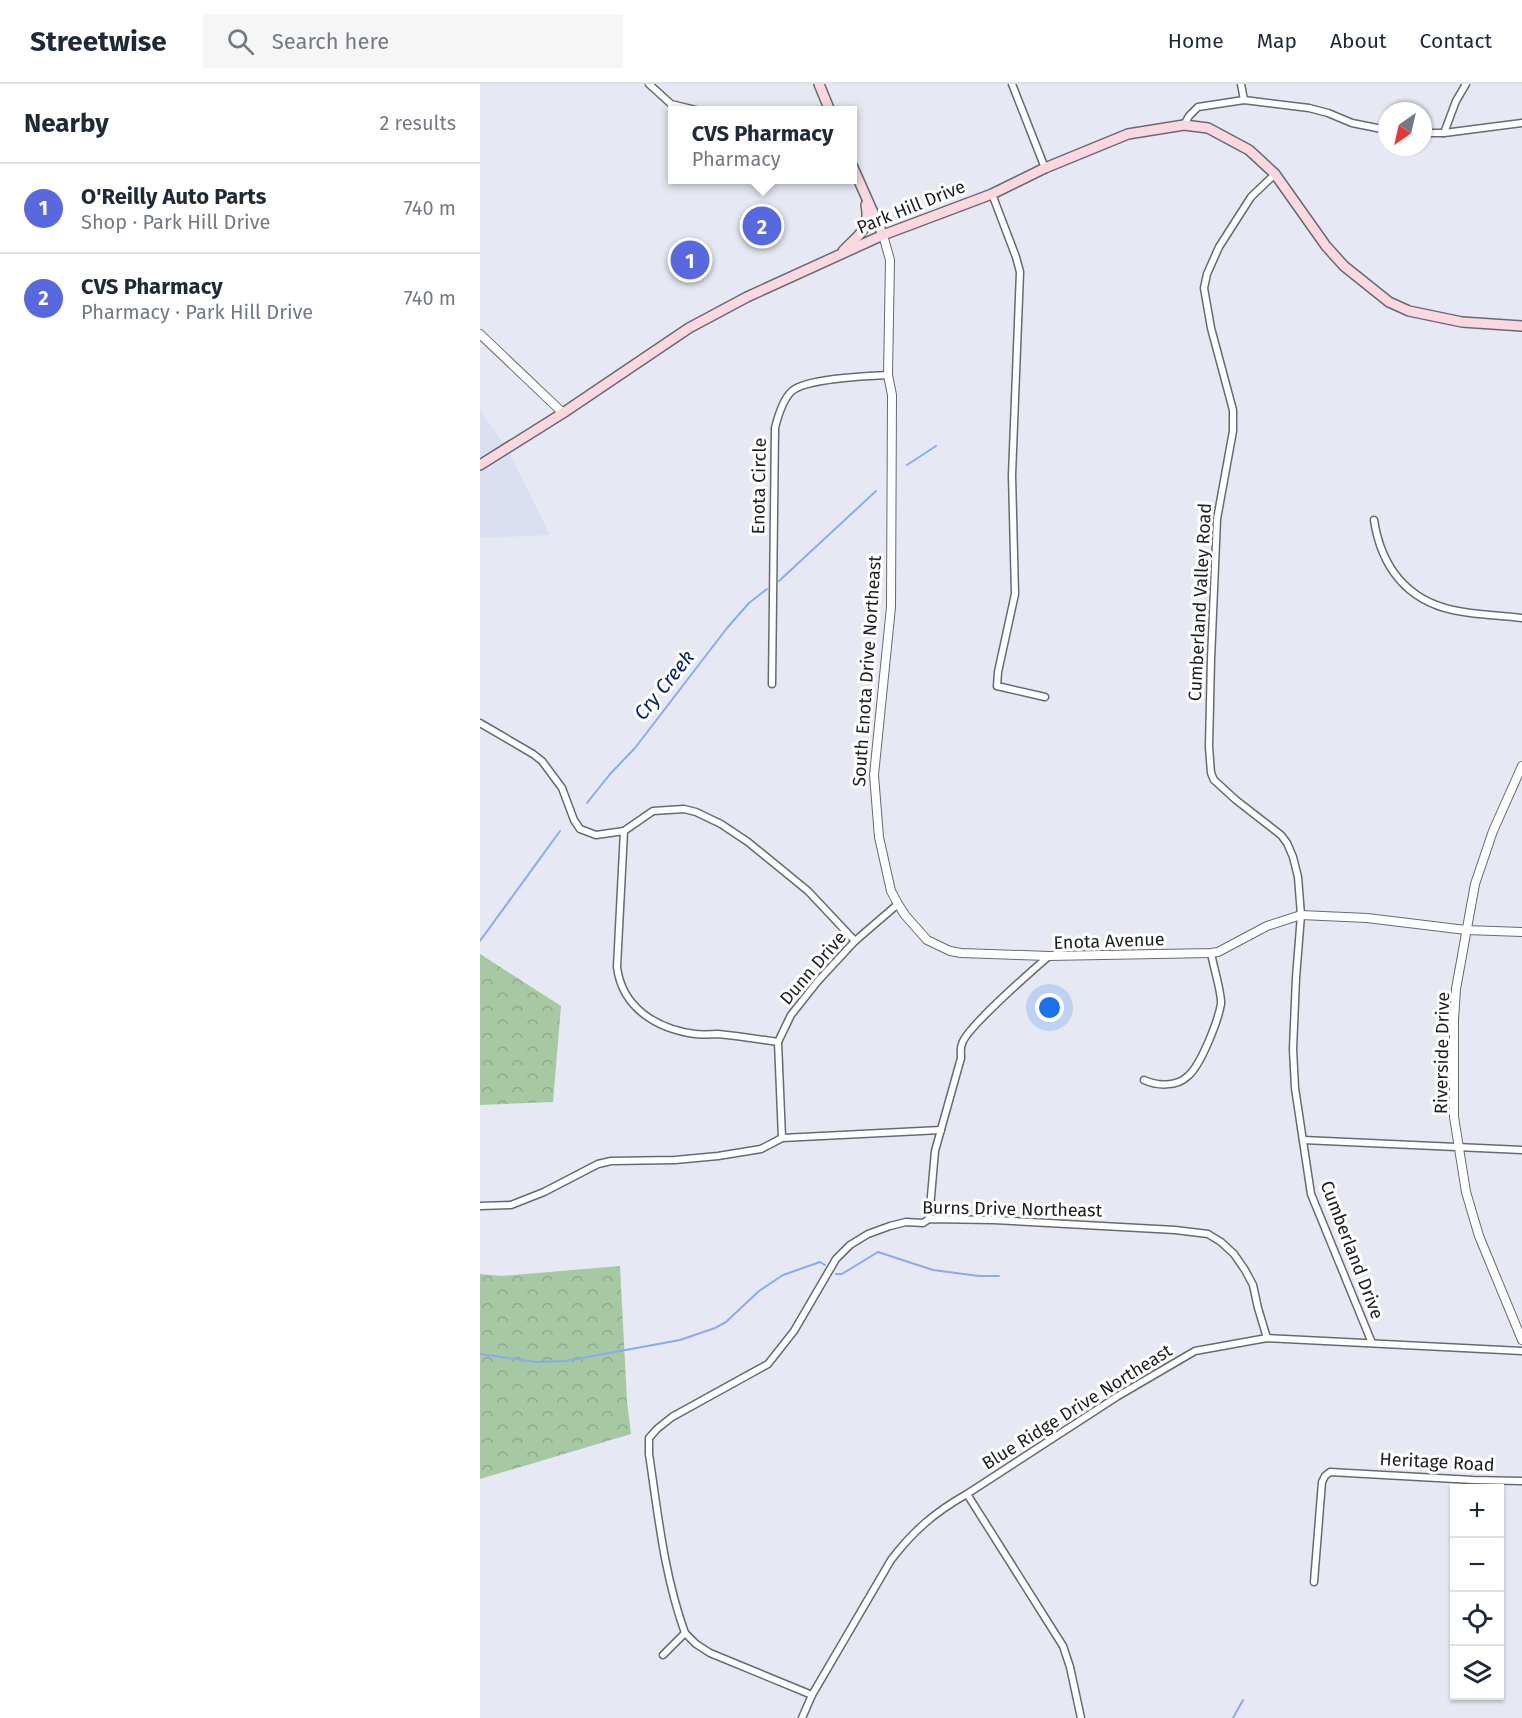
<!DOCTYPE html>
<html lang="en">
<head>
<meta charset="utf-8">
<style>
  :root { --surface:#fff; --page:#f6f6f7; --text:#1f2937; --muted:#747a83; --line:#e0e1e3; --accent:#5868df }
  body { margin:0; font-family:"Fira Sans",sans-serif; background:var(--page); color:var(--text) }
  .controls { position:absolute; right:18px; bottom:18px; display:grid; overflow:hidden; border-radius:0px; box-shadow:0 2px 4px #0004 }
  .controls button { width:54px; height:54px; display:grid; place-items:center; padding:0; border:0; border-bottom:2px solid var(--line); background:var(--surface); color:var(--text); font:30px sans-serif }
  .compass { position:absolute; left:898px; top:18px; width:54px; height:54px; border-radius:50%; background:var(--surface); box-shadow:0 2px 4px #0004; rotate:214deg }
  .you { position:absolute; left:570px; top:924px; width:21px; height:21px; margin:-15px; border:4px solid #fff; border-radius:50%; background:#1a73e8; box-shadow:0 0 0 9px #1a73e833 }
  .badge { display:grid; place-items:center; width:39px; height:39px; border-radius:50%; background:var(--accent); color:#fff; font-size:20px; font-weight:700 }
  .pin { position:absolute; translate:-50% -50%; border:3px solid #fff; box-shadow:0 2px 6px #0006 }
  .popup { position:absolute; left:188px; top:22px; width:189px; height:78px; box-sizing:border-box; display:grid; place-content:center; border-radius:0px; background:var(--surface); filter:drop-shadow(0 2px 4px #0005); font-size:20px; white-space:nowrap; color:var(--muted) }
  .popup b { font-size:22px; color:var(--text) }
  .popup::after { content:''; position:absolute; left:50%; top:100%; margin-left:-12px; border:12px solid transparent; border-top-color:var(--surface) }
  .list { margin:0; padding:0; list-style:none }
  h2 { display:flex; justify-content:space-between; align-items:center; height:78px; margin:0; padding:0 24px; font-size:26px }
  h2 small { font-size:20px; font-weight:400; color:var(--muted) }
  .list li { display:grid; grid-template-columns:39px 1fr auto; gap:18px; align-items:center; box-sizing:border-box; height:90px; padding:0 24px; border-top:2px solid var(--line) }
  .list b { display:block; font-size:22px; white-space:nowrap }
  .list p { margin:0; font-size:20px; white-space:nowrap; color:var(--muted) }
  .list em { font-size:20px; font-style:normal; color:var(--muted) }
  .icon { flex:none; width:33px; height:33px; fill:none; stroke:currentColor; stroke-width:2; stroke-linecap:round; stroke-linejoin:round }
  .map { position:relative; flex:none; width:1042px; height:1634px; overflow:hidden }
  header { display:flex; align-items:center; gap:36px; box-sizing:border-box; height:84px; padding:0 30px; background:var(--surface); border-bottom:2px solid var(--line) }
  header strong { font-size:28px }
  nav { display:flex; gap:33px; margin-inline-start:auto; font-size:21px }
  .search { width:420px; height:54px; background:var(--page); display:flex; align-items:center; gap:15px; box-sizing:border-box; padding:0 21px; border-radius:0px; color:var(--muted); font-size:22px }
  main { display:flex }
  aside { flex:1; background:var(--surface) }
  .map>svg:first-child { display:block }
  .built { fill:#dadff1 }
  .forest { fill:url(#forest-crowns) }
  .lines { fill:none; stroke-linecap:round; stroke-linejoin:round }
  .stream { stroke:#8babed; stroke-width:2 }
  .minor-casing { stroke:#686a73; stroke-width:9 }
  .tertiary-casing { stroke:#686a73; stroke-width:10 }
  .secondary-casing { stroke:#686a73; stroke-width:12 }
  .minor { stroke:#fff; stroke-width:6 }
  .tertiary { stroke:#fff; stroke-width:8 }
  .secondary { stroke:#fbd8e0; stroke-width:9 }
  .labels { text-anchor:middle; stroke-width:6; stroke-linejoin:round; paint-order:stroke }
  .street-label { font-size:18px; fill:#1d1e21; stroke:#fff }
  .water-label { font-size:20px; font-style:italic; fill:#07226c; stroke:#fff }
</style>
</head>
<body>
<header>
<strong>Streetwise</strong>
<div class="search"><svg class="icon" aria-label="search" viewBox="0 0 24 24"><circle cx="10" cy="10" r="6"/><path d="M15 15l6 6"/></svg>Search here</div>
<nav><a>Home</a><a>Map</a><a>About</a><a>Contact</a></nav>
</header>
<main>
<aside>
<h2>Nearby<small>2 results</small></h2>
<ul class="list">
<li><span class="badge">1</span><div><b>O'Reilly Auto Parts</b><p>Shop · Park Hill Drive</p></div><em>740 m</em></li>
<li><span class="badge">2</span><div><b>CVS Pharmacy</b><p>Pharmacy · Park Hill Drive</p></div><em>740 m</em></li>
</ul>
</aside>
<div class="map">
<svg width="1042" height="1634" viewBox="0 0 1042 1634">
  <defs>
    <pattern id="forest-crowns" width="20" height="18" patternUnits="userSpaceOnUse" patternTransform="scale(1.5)"><rect width="20" height="18" fill="#a6c8a2"/><path d="M2 6a3 3 0 1 1 6 0M12 15a3 3 0 1 1 6 0" fill="none" stroke="#8eab8b"/></pattern>
  </defs>
  <rect width="100%" height="100%" fill="#e6e9f3"/>
  <polygon class="built" points="0,326 27,364 70,451 0,454"/>
  <g class="forest">
    <polygon points="0,870 81,922 73,1018 0,1021"/>
    <polygon points="140,1182 147,1317 151,1350 0,1395 0,1190 21,1192"/>
  </g>
  <g class="lines">
    <g class="stream">
      <polyline points="427,381 456,362"/>
      <polyline points="299,497 396,407"/>
      <polyline points="107,719 130,690 155,664 247,544 269,519 287,505"/>
      <polyline points="0,857 80,747"/>
      <polyline points="356,1190 362,1190 398,1168 453,1186 499,1192 519,1192"/>
      <polyline points="0,1270 57,1278 86,1277 200,1256 235,1244 246,1238 279,1207 303,1191 340,1178 345,1181"/>
      <polyline points="753,1634 763,1616"/>
    </g>
    <defs>
      <g id="minor">
        <polyline points="169,0 191,20 220,27"/>
        <polyline points="532,0 565,84"/>
        <polyline points="761,0 764,16"/>
        <polyline points="704,41 709,32 718,23 764,16 829,24 848,29 872,39 907,46"/>
        <polyline points="943,49 964,49 1042,39"/>
        <polyline points="964,49 976,17 986,0"/>
        <polyline points="795,90 771,113 739,163 727,190 724,204 731,244 753,326 753,347 737,435 731,575 729,663 731,689 734,696 756,716 801,751 807,759 813,773 818,793 821,831 816,894 813,965 815,1004 831,1110 892,1259"/>
        <polyline points="512,110 536,173 540,188 532,391 535,510 518,588 517,602 565,613"/>
        <path d="M894,436C901,482 926,516 973,526C995,531 1019,531 1042,534"/>
        <path d="M292,600L295,344C298,332 303,315 312,307C327,294 388,292 408,291"/>
        <polyline points="0,639 53,670 62,677 82,704 94,736 100,745 116,751 144,747"/>
        <path d="M298,958C278,955 258,952 238,950C231,950 223,951 215,950C177,945 142,924 137,883L144,747L173,727L204,725L216,728L241,740L268,758L328,807L375,857"/>
        <path d="M664,996C677,1002 697,1003 708,992C721,981 738,937 741,920C742,910 733,881 731,869"/>
        <polyline points="302,1054 298,958 311,931 338,897 375,857 418,820"/>
        <polyline points="823,1056 1042,1066"/>
        <polyline points="0,1122 31,1121 64,1108 118,1080 131,1077 195,1076 238,1072 281,1065 302,1054 461,1046"/>
        <path d="M449,1135L455,1067L481,974C481,970 480,964 482,960C485,945 554,885 569,872"/>
        <polyline points="487,1410 583,1562 590,1583 601,1634"/>
        <polyline points="834,1498 842,1398 845,1392 850,1388 993,1396 1042,1397"/>
        <path d="M205,1549C184,1491 178,1430 169,1370V1354L177,1345L192,1333L288,1280L314,1247L356,1175L370,1161L388,1150L410,1142L426,1138L443,1139L449,1135L514,1136L695,1146L728,1150L741,1158L754,1170L765,1186L773,1201L778,1224L787,1254"/>
        <polyline points="183,1571 205,1549 216,1560 230,1569 332,1611"/>
        <path d="M322,1634L332,1611L411,1476C433,1447 455,1428 487,1410L638,1312L715,1267L787,1254L1042,1267"/>
      </g>
      <g id="tertiary">
        <polyline points="403,151 410,176 408,291 412,311 411,523 394,691 399,753 411,807 418,820 425,831 447,856 470,867 481,869 569,872 731,869 738,868 787,842 821,831 887,834 986,846 1042,848"/>
        <polyline points="0,250 83,329"/>
        <polyline points="1042,682 1013,747 995,800 976,905 974,936 974,1033 986,1108 999,1152 1042,1256"/>
      </g>
      <g id="secondary">
        <polyline points="339,0 350,27"/>
        <polyline points="372,81 403,151"/>
        <path d="M363,167C378,151 391,146 386,121"/>
        <polyline points="0,381 83,329 209,244 267,213 403,151 512,110 565,84 648,50 704,41 728,44 769,66 795,90 846,162 864,182 909,218 929,227 982,238 1042,242"/>
      </g>
    </defs>
    <use href="#minor" class="minor-casing"/>
    <use href="#tertiary" class="tertiary-casing"/>
    <use href="#secondary" class="secondary-casing"/>
    <use href="#minor" class="minor"/>
    <use href="#tertiary" class="tertiary"/>
    <use href="#secondary" class="secondary"/>
  </g>
  <g class="labels">
    <g class="street-label">
      <text transform="translate(431 123) rotate(-22)" y="6">Park Hill Drive</text>
      <text transform="translate(279 402) rotate(-89)" y="6">Enota Circle</text>
      <text transform="translate(720 518) rotate(-87)" y="6">Cumberland Valley Road</text>
      <text transform="translate(387 587) rotate(-86)" y="6">South Enota Drive Northeast</text>
      <text transform="translate(629 857) rotate(-2)" y="6">Enota Avenue</text>
      <text transform="translate(333 884) rotate(-49)" y="6">Dunn Drive</text>
      <text transform="translate(962 969) rotate(-89)" y="6">Riverside Drive</text>
      <text transform="translate(532 1125) rotate(1)" y="6">Burns Drive Northeast</text>
      <text transform="translate(872 1166) rotate(69)" y="6">Cumberland Drive</text>
      <text transform="translate(597 1323) rotate(-32)" y="6">Blue Ridge Drive Northeast</text>
      <text transform="translate(957 1378) rotate(3)" y="6">Heritage Road</text>
    </g>
    <g class="water-label">
      <text transform="translate(184 601) rotate(-51)" y="7">Cry Creek</text>
    </g>
  </g>
</svg>
<div class="controls">
<button>+</button>
<button>−</button>
<button><svg class="icon" aria-label="locate" viewBox="0 0 24 24"><circle cx="12" cy="12" r="6"/><path d="M12 2v4M12 18v4M2 12h4M18 12h4"/></svg></button>
<button><svg class="icon" aria-label="layers" viewBox="0 0 24 24"><path d="M12 4l9 5-9 5-9-5zM3 14l9 5 9-5"/></svg></button>
</div>
<svg class="compass" viewBox="-18 -18 36 36"><path d="M0-13l5 13h-10z" fill="#e53935"/><path d="M0 13l5-13h-10z" fill="#747a83"/></svg>
<div class="you"></div>
<div class="pin badge" style="left:210px;top:176px">1</div>
<div class="pin badge" style="left:282px;top:142px">2</div>
<div class="popup"><b>CVS Pharmacy</b>Pharmacy</div>
</div>
</main>
</body>
</html>
